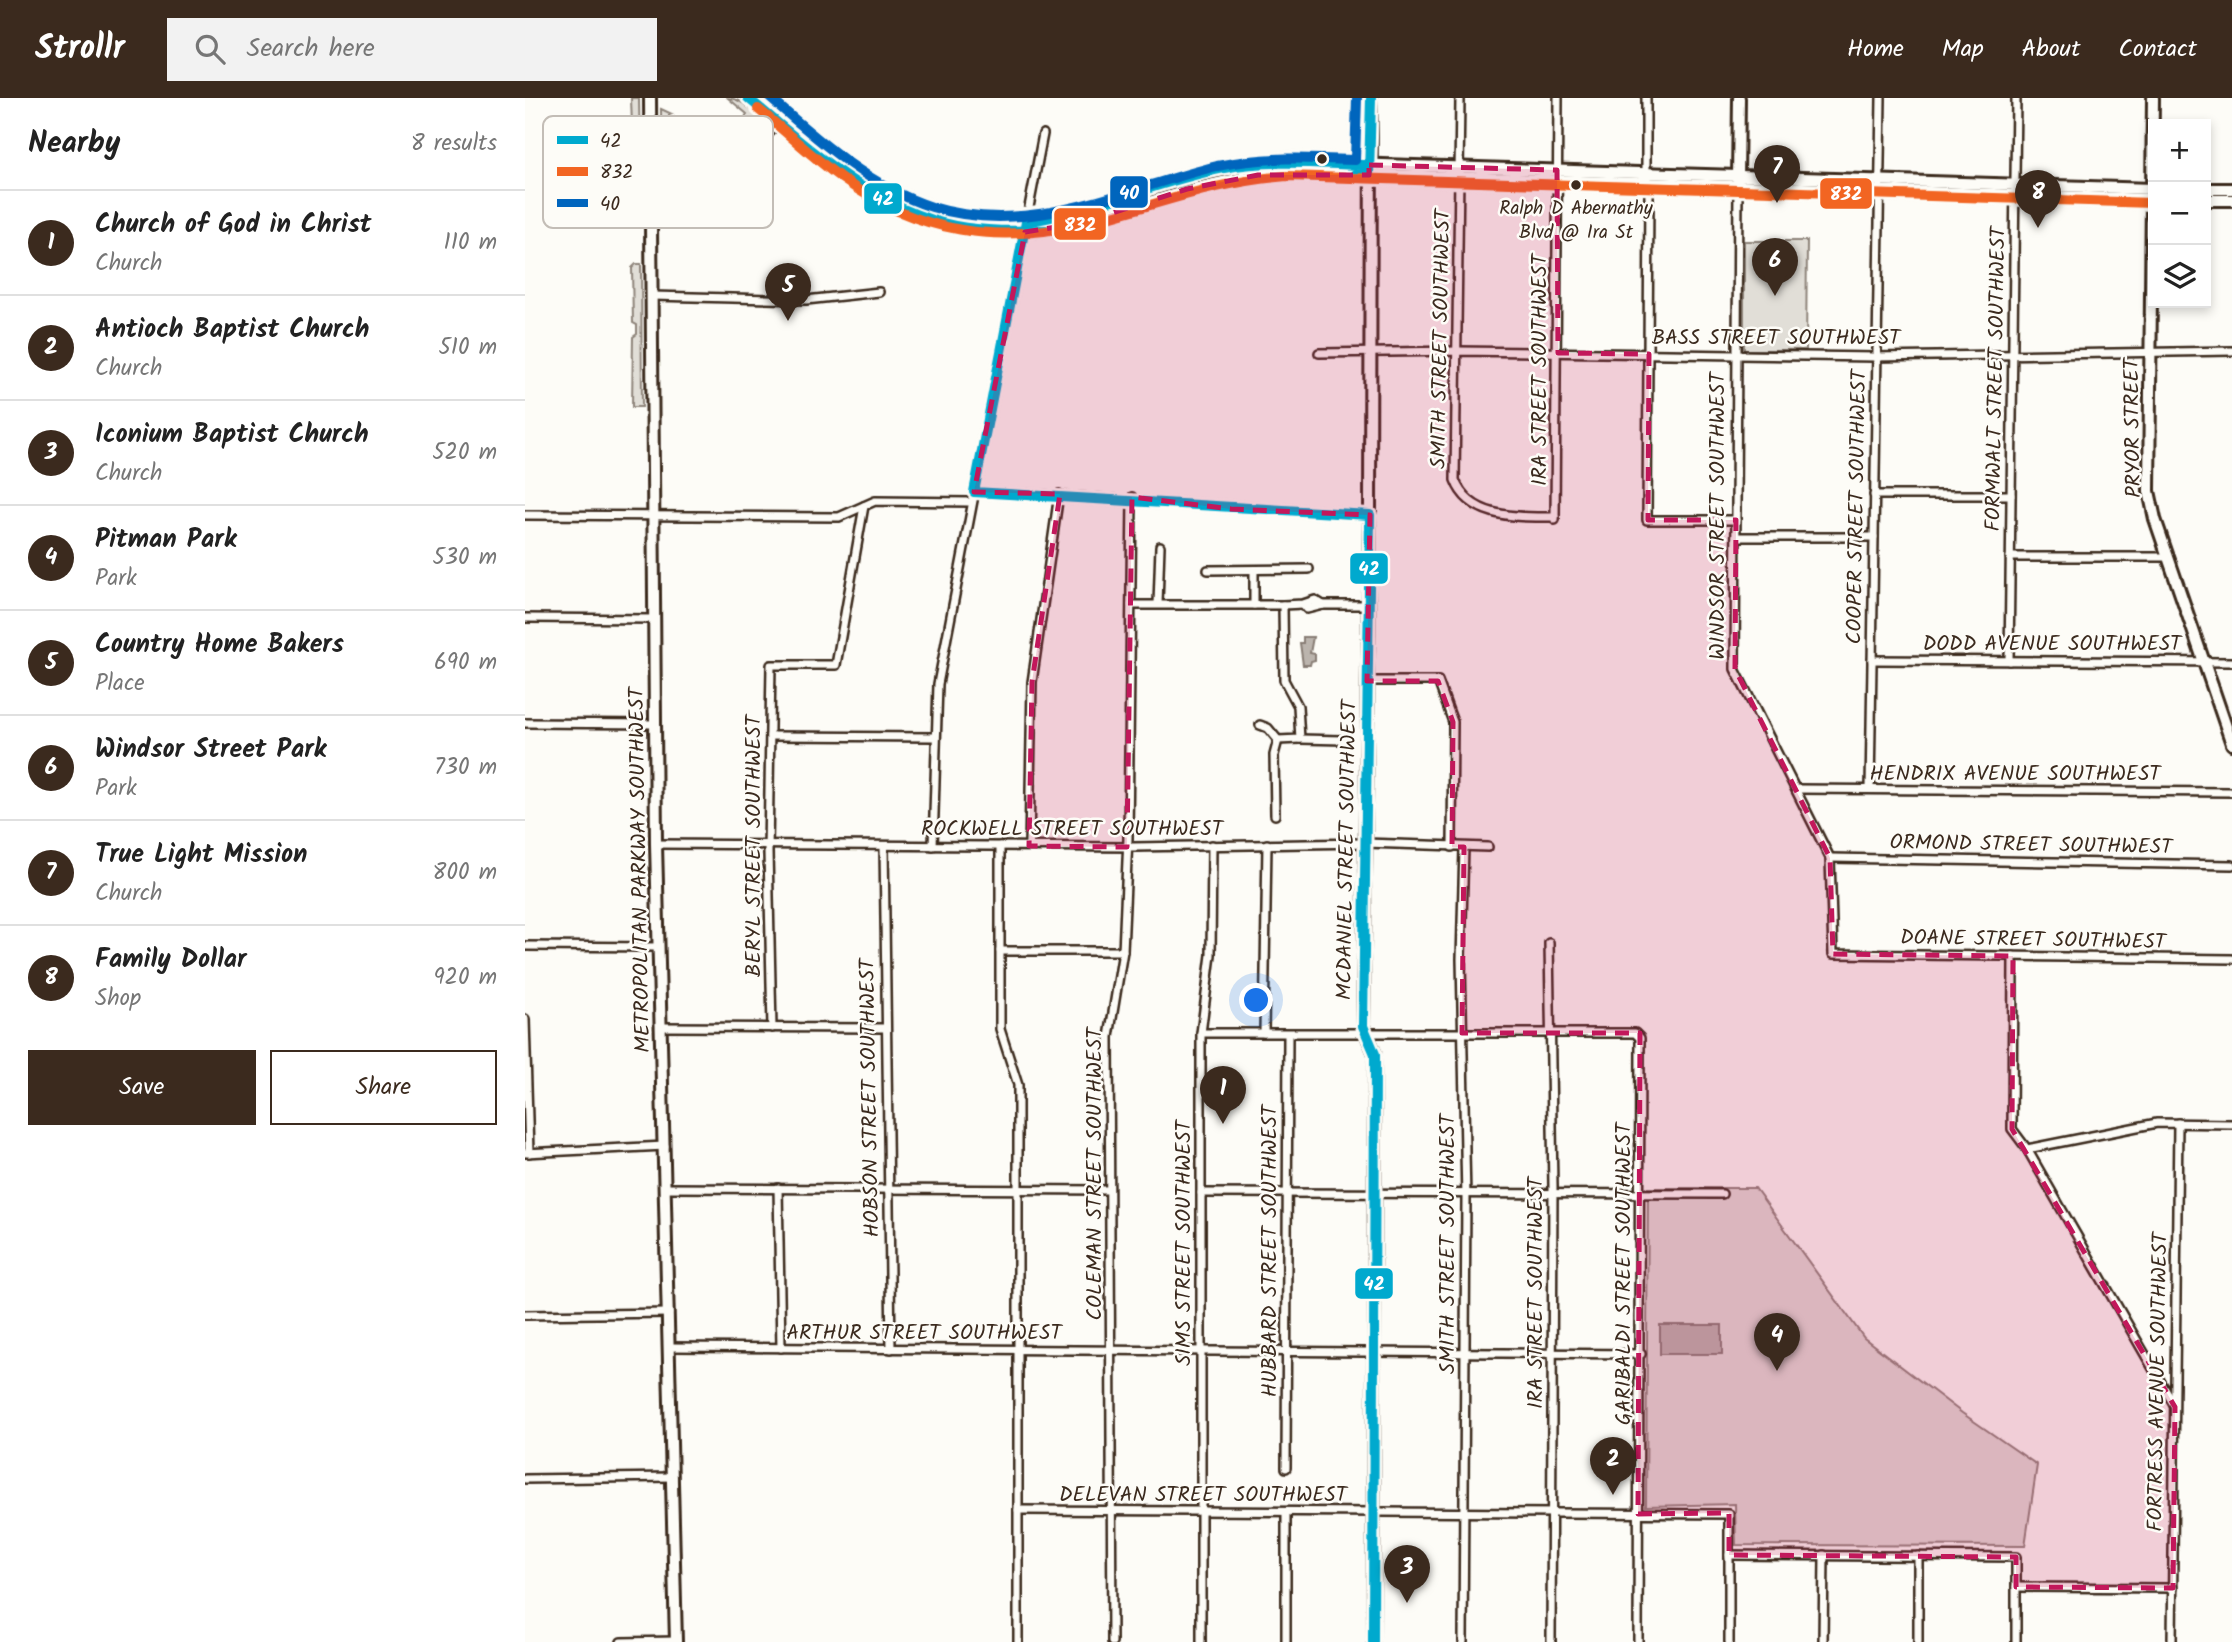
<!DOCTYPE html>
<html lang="en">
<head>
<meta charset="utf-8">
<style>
  :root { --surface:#fff; --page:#f2f2f2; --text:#222; --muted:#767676; --line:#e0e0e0; --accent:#3b2a1e }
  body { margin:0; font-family:Kalam,sans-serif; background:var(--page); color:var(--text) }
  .controls { position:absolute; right:21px; top:21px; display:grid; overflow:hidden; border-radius:0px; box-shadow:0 4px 10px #0003 }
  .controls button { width:63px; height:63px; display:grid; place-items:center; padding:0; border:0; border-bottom:2px solid var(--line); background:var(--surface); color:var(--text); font:35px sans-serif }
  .you { position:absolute; left:732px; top:903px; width:24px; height:24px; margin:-18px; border:5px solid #fff; border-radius:50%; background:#1a73e8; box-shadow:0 0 0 10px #1a73e833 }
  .badge { display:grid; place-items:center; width:46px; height:46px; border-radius:50%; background:var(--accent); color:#fff; font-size:23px; font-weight:700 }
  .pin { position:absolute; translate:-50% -58px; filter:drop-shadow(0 2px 4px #0008) }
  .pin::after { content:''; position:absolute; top:37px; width:24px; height:21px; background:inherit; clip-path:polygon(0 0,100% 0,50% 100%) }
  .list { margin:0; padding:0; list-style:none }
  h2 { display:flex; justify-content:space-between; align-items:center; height:91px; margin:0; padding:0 28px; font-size:30px }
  h2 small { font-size:23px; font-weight:400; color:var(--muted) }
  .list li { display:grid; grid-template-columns:46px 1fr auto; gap:21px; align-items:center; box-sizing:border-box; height:105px; padding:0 28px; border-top:2px solid var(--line) }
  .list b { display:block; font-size:26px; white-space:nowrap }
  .list p { margin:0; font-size:23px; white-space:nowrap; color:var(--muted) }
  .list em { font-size:23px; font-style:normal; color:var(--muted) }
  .actions { display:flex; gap:14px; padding:21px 28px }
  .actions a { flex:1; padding:16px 0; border:2px solid var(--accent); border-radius:0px; text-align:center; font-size:24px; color:var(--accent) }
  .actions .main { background:var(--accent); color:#fff }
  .icon { flex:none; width:38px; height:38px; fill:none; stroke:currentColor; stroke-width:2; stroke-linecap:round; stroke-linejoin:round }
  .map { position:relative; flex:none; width:1707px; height:1544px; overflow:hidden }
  header { display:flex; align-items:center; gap:42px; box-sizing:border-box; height:98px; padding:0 35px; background:var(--accent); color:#fff }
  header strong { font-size:33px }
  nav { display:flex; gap:38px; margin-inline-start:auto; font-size:24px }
  .search { width:490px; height:63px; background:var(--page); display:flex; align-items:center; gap:18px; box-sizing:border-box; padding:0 24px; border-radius:0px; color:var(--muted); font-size:26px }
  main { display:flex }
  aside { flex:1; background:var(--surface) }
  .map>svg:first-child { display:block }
  .green { fill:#e1ded7; stroke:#8e847a; stroke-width:2 }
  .water { fill:#bbb4ad; stroke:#887d74; stroke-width:2 }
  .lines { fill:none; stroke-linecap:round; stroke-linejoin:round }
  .street-casing { stroke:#3b2a1e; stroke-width:12 }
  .secondary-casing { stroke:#3b2a1e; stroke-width:16 }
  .primary-casing { stroke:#3b2a1e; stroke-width:16 }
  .street { stroke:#fdfcf7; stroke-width:7 }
  .secondary { stroke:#fdfcf7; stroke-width:10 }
  .primary { stroke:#fdfcf7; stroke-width:10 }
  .bus-1-casing { stroke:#fdfcf7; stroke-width:16 }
  .bus-2-casing { stroke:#fdfcf7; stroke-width:16 }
  .bus-3-casing { stroke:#fdfcf7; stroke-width:16 }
  .bus-1 { stroke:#00a9ce; stroke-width:10 }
  .bus-2 { stroke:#f26522; stroke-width:10 }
  .bus-3 { stroke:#0065bd; stroke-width:10 }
  .marked { fill:#c2185b; fill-opacity:0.2; stroke:#c2185b; stroke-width:5; stroke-dasharray:14 9; stroke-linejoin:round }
  .bus-dot { fill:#3b2a1e; stroke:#fdfcf7; stroke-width:2.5 }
  .labels { text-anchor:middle; stroke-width:5; stroke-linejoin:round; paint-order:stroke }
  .bus-label { font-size:19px; fill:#3b2a1e; stroke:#fdfcf7 }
  .street-label { font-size:21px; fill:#3b2a1e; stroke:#fdfcf7 }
  .key { fill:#fdfcf7; stroke:#c3bdb6; stroke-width:2 }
  .key-label { font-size:19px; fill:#3b2a1e }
  .line-badge { stroke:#fdfcf7; stroke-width:2.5 }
  .badge-label { font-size:19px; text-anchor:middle; font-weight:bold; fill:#fff }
</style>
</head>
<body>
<header>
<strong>Strollr</strong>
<div class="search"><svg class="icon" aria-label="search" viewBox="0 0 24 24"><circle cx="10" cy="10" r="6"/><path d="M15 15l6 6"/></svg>Search here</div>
<nav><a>Home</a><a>Map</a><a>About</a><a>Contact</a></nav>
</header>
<main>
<aside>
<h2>Nearby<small>8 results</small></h2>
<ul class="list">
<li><span class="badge">1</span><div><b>Church of God in Christ</b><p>Church</p></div><em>110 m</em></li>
<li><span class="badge">2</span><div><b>Antioch Baptist Church</b><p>Church</p></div><em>510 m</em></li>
<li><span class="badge">3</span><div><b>Iconium Baptist Church</b><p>Church</p></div><em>520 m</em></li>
<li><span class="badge">4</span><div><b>Pitman Park</b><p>Park</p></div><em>530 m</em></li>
<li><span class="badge">5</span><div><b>Country Home Bakers</b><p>Place</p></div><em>690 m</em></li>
<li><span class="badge">6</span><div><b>Windsor Street Park</b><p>Park</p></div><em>730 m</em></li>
<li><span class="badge">7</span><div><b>True Light Mission</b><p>Church</p></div><em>800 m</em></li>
<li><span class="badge">8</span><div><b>Family Dollar</b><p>Shop</p></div><em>920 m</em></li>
</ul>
<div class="actions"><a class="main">Save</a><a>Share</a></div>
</aside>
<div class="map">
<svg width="1707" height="1544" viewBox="0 0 1707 1544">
  <rect width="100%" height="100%" fill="#fdfcf7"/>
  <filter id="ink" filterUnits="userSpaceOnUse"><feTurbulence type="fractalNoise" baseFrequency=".0143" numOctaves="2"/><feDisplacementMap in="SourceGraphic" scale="14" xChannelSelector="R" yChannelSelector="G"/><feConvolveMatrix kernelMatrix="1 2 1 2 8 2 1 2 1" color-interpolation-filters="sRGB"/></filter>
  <g filter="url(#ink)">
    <g class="green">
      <polygon points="106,0 114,0 115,55 108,55"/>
      <path d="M203,0C215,0 234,16 238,27L200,57L197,48L204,51L225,26L219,21L222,16Z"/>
      <polygon points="136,11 147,16 144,17 145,54 153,57 149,63 188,63 163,71 137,74"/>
      <polygon points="1219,143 1282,143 1281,252 1219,252"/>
      <polygon points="111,166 116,166 117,309 107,309 108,239 112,236 112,227 108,225 107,170"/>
      <polygon points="1123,1090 1230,1090 1339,1240 1437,1315 1512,1367 1500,1448 1211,1447 1210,1406 1121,1408"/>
    </g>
    <g class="water">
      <polygon points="778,539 788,539 785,555 790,556 790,562 786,563 785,567 778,567 775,545 778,545"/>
      <rect x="1135" y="1227" width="62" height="29"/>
    </g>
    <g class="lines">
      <defs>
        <g id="street">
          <path d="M935,0L930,382C945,422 995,419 1030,419"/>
          <polyline points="1121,0 1121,75 1124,94 1122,422 1211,422"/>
          <path d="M126,85C184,84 226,61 261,15"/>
          <polyline points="1213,89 1210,571 1305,760 1308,856 1707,861"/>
          <polyline points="127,198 281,202 354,194"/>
          <polyline points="794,255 934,253 1350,259 1707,253"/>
          <path d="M449,394C582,397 712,412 845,417"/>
          <polyline points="1349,397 1486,397"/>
          <polyline points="0,417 314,419 350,403 447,404"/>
          <polyline points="1030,422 1033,0"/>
          <polyline points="1211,439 1349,439"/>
          <polyline points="1485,459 1642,459"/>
          <polyline points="683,472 784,471"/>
          <polyline points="633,506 635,448"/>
          <polyline points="778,506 782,511 798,507 843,507"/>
          <polyline points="606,507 758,507 759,582 773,608 775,641 753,642 743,630 735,627"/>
          <polyline points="729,507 729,473"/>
          <polyline points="758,507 778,506 790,502 798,507"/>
          <polyline points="0,520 129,521"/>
          <polyline points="1347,562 1707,564"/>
          <polyline points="1484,563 1491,0"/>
          <polyline points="842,583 913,583 928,624 927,749"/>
          <polyline points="0,625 130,626"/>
          <polyline points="245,638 409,639"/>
          <polyline points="775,641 818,642"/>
          <polyline points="1272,691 1707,694"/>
          <polyline points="1345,691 1356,0"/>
          <polyline points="750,717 749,657 753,642"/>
          <polyline points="131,746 609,749 840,745 963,749"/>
          <polyline points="359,748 366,1251"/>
          <polyline points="408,748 413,586 518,36"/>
          <polyline points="475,748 475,931 493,987 493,1544"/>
          <polyline points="504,748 507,584 534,396"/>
          <polyline points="1305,760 1707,767"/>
          <polyline points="1024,845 1028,1088 1026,1544"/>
          <polyline points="0,848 134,849"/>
          <polyline points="475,853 598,853"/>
          <polyline points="1488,858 1487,1031 1502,1051 1649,1307"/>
          <polyline points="0,921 4,1055"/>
          <polyline points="136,929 361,930"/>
          <polyline points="247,930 243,754 246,567 311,567 339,408"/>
          <polyline points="676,935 1110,935 1115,940 1113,1544"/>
          <polyline points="739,935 742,746"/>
          <polyline points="1502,1051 1632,1025 1707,1026"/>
          <polyline points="0,1055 140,1048"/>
          <polyline points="141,1090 584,1092"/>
          <polyline points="253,1090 256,1250"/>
          <polyline points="676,1095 1197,1096"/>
          <polyline points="0,1217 144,1215"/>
          <polyline points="145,1249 1116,1256"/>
          <polyline points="761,1370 763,936"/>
          <polyline points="0,1381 148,1379"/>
          <polyline points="493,1412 1204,1416 1204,1544"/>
          <polyline points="761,1415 761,1544"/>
          <polyline points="1204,1457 1491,1459 1491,1544"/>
          <polyline points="1393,1458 1393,1544"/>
          <polyline points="1491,1489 1648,1490"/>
          <polyline points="96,1544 151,1543"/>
          <polyline points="587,1544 584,939 598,853 603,740 607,399"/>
          <polyline points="676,1544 676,935 686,857 687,747"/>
          <polyline points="938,1544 941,1100 936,861 939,749"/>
          <polyline points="1298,1544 1299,1457"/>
          <polyline points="1647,1544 1653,1025"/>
        </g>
        <g id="secondary">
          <path d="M223,0C259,31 312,79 353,101C417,135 495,144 565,123C634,102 698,77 771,74L1628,101"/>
          <path d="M242,0C279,29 313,66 355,89C481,160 559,106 683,74C709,67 736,66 762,64L1628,91"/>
          <polyline points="846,0 845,417 838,928 850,956 848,1544"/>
          <polyline points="1628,0 1624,393 1630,421 1707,646"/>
          <polyline points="1213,81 1214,0"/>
          <polyline points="1681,91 1707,91"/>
          <polyline points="1681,102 1707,102"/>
        </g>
        <polyline id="primary" points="125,0 131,746 151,1544"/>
      </defs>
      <use href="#street" class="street-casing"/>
      <use href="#secondary" class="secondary-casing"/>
      <use href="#primary" class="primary-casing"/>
      <use href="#street" class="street"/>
      <use href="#secondary" class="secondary"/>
      <use href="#primary" class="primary"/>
      <defs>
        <g id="bus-1">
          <path d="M223,0C285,52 349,111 430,128C460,134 491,133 521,132"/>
          <path d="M844,67C796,66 746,61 699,70C631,83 569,113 501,124L449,394L845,417L838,928L850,956L848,1544"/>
          <polyline points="830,76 844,77 846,0"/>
        </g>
        <path id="bus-2" d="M233,11C262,34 289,61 319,82C392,135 475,147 561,125C633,107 686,84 762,78L1628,105"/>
        <path id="bus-3" d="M245,0C293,42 345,89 407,109C507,140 597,91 692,68C738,58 784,60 830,62L832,0"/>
      </defs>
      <use href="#bus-1" class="bus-1-casing"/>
      <use href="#bus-2" class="bus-2-casing"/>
      <use href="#bus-3" class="bus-3-casing"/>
      <use href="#bus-1" class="bus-1"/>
      <use href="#bus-2" class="bus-2"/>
      <use href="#bus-3" class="bus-3"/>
    </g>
  </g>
  <path class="marked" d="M844,67L1032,72L1033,255L1124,256L1123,422H1211L1210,571L1305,760L1308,856L1488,858L1487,1031L1650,1309L1648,1490L1491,1489V1459L1204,1457V1415L1113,1416L1115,935H937L939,749H927L928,624L913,583H842L845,417L706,411L607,399L602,749L504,748L507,584L535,396L449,394L500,134L556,125L662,91L733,77H844Z"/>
  <g class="bus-dot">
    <circle cx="797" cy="61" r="6"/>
    <circle cx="1051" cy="87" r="6"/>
  </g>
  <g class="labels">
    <g class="bus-label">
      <text x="1051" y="116">Ralph D Abernathy<tspan x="1051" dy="24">Blvd @ Ira St</tspan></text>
    </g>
    <g class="street-label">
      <text x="1251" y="246">BASS STREET SOUTHWEST</text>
      <text transform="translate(915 241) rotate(-89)" y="7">SMITH STREET SOUTHWEST</text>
      <text transform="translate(1014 272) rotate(-90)" y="7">IRA STREET SOUTHWEST</text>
      <text transform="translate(1470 281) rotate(-89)" y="7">FORMWALT STREET SOUTHWEST</text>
      <text transform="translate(1607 330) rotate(-91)" y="7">PRYOR STREET</text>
      <text transform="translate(1331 409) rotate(-89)" y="7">COOPER STREET SOUTHWEST</text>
      <text transform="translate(1192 418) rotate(-90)" y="7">WINDSOR STREET SOUTHWEST</text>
      <text x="1527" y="552">DODD AVENUE SOUTHWEST</text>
      <text x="1490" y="682">HENDRIX AVENUE SOUTHWEST</text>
      <text x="547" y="737">ROCKWELL STREET SOUTHWEST</text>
      <text transform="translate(1506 746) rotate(1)" y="7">ORMOND STREET SOUTHWEST</text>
      <text transform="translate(228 748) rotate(-90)" y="7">BERYL STREET SOUTHWEST</text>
      <text transform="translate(821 752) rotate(-89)" y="7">MCDANIEL STREET SOUTHWEST</text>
      <text transform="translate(114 772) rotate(-91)" y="7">METROPOLITAN PARKWAY SOUTHWEST</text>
      <text transform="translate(1508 841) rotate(1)" y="7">DOANE STREET SOUTHWEST</text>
      <text transform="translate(344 1000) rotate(-91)" y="7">HOBSON STREET SOUTHWEST</text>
      <text transform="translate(569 1076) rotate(-90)" y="7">COLEMAN STREET SOUTHWEST</text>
      <text transform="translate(658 1145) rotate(-90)" y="7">SIMS STREET SOUTHWEST</text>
      <text transform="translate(922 1146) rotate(-90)" y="7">SMITH STREET SOUTHWEST</text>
      <text transform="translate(744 1153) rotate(-90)" y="7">HUBBARD STREET SOUTHWEST</text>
      <text transform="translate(1098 1176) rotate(-90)" y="7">GARIBALDI STREET SOUTHWEST</text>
      <text transform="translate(1010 1195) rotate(-90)" y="7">IRA STREET SOUTHWEST</text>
      <text x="399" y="1241">ARTHUR STREET SOUTHWEST</text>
      <text transform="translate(1632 1284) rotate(-89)" y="7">FORTRESS AVENUE SOUTHWEST</text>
      <text x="678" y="1403">DELEVAN STREET SOUTHWEST</text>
    </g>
  </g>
  <rect x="18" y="18" width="230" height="112" rx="10" class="key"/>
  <rect x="32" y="38" width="31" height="8" fill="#00a9ce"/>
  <rect x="32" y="69" width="31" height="9" fill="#f26522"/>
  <rect x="32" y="101" width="31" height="8" fill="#0065bd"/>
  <g class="key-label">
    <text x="75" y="49">42</text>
    <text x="75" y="80">832</text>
    <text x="75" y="112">40</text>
  </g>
  <g class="line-badge">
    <rect x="584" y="77" width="40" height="34" rx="7" fill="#0065bd"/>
    <rect x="1294" y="79" width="54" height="33" rx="7" fill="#f26522"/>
    <rect x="338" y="84" width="40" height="33" rx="7" fill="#00a9ce"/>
    <rect x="528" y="109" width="54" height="34" rx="7" fill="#f26522"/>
    <rect x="824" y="454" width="40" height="33" rx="7" fill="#00a9ce"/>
    <rect x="829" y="1169" width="40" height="33" rx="7" fill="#00a9ce"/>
  </g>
  <g class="badge-label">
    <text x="604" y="101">40</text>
    <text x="1321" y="102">832</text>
    <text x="358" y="107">42</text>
    <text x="555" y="133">832</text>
    <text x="844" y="477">42</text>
    <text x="849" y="1192">42</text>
  </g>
</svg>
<div class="controls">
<button>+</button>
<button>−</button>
<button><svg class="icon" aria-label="layers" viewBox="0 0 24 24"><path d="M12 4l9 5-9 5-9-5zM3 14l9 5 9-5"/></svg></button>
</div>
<div class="you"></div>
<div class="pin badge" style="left:698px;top:1026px">1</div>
<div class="pin badge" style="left:1088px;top:1397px">2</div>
<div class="pin badge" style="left:882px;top:1505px">3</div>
<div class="pin badge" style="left:1252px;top:1273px">4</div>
<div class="pin badge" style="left:263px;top:223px">5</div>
<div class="pin badge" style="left:1250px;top:198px">6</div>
<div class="pin badge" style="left:1252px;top:105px">7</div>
<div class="pin badge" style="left:1513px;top:130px">8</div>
</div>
</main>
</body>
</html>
